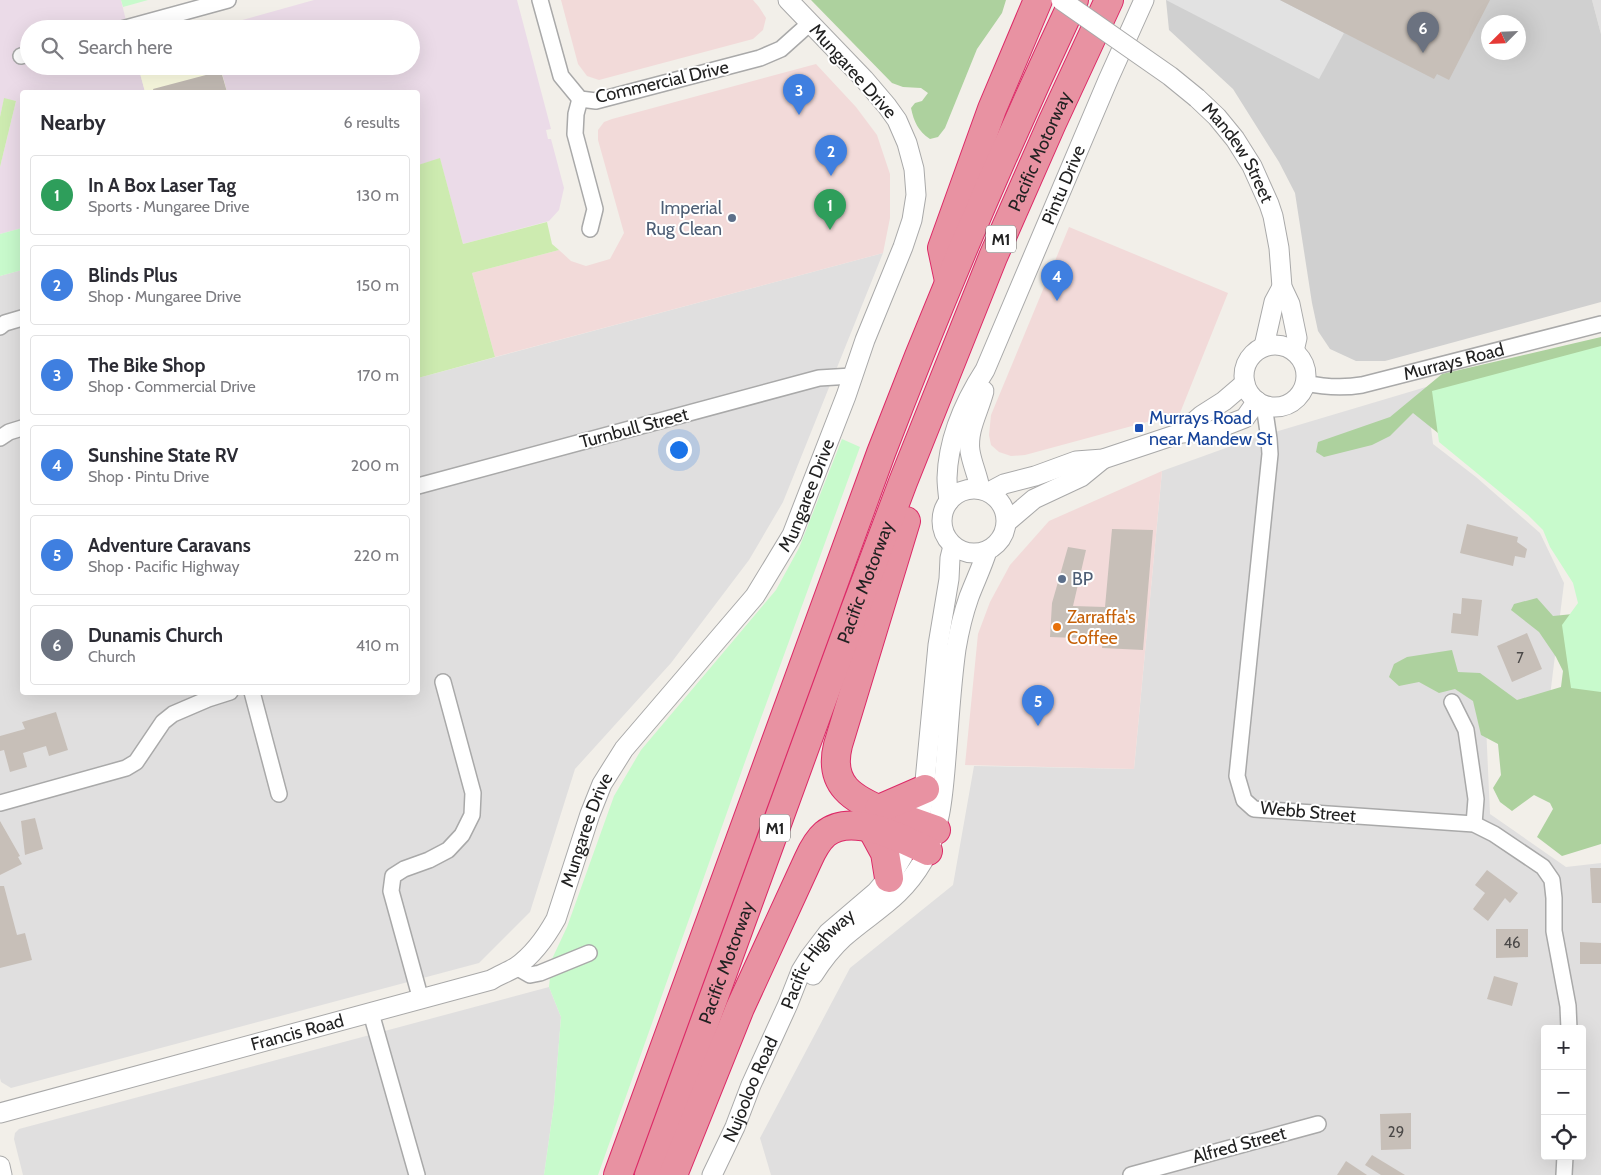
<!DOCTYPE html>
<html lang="en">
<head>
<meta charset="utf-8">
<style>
  :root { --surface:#fff; --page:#f2f2f3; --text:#2b2b33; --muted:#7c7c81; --line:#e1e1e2; --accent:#d40000 }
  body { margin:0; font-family:Cabin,sans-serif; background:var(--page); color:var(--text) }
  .controls { position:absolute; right:15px; bottom:15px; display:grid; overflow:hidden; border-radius:5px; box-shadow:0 5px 20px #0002 }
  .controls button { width:45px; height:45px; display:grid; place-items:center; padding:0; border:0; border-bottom:1px solid var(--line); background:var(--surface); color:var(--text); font:25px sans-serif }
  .compass { position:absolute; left:1481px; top:15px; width:45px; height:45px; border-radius:50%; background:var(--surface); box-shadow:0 5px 20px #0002; rotate:246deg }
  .you { position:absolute; left:678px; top:449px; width:18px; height:18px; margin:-12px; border:4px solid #fff; border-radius:50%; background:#1a73e8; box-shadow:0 0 0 8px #1a73e833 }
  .badge { display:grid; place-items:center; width:32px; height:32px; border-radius:50%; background:var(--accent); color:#fff; font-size:16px; font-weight:700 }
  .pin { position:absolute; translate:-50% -41px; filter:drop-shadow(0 1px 2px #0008) }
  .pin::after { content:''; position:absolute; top:26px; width:18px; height:15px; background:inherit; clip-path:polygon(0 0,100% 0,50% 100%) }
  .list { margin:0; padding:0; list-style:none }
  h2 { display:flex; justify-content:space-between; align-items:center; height:65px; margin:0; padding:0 20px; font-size:21px }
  h2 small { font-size:16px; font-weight:400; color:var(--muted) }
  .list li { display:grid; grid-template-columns:32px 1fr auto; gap:15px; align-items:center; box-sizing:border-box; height:80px; margin:0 10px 10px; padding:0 10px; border:1px solid var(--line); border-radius:5px }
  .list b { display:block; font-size:19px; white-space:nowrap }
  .list p { margin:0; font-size:16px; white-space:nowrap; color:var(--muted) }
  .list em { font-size:16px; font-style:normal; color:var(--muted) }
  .icon { flex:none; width:28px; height:28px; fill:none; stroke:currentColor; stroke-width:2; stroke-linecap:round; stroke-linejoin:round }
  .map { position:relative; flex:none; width:1601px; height:1175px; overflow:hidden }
  .search { position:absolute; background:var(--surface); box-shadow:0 5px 20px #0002; left:20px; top:20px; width:400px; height:55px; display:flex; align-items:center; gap:12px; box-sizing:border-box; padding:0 18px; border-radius:28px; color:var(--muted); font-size:19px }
  .panel { position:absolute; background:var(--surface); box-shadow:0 5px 20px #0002; left:20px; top:90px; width:400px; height:605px; border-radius:5px }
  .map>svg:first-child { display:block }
  .residential { fill:#e0dfdf; fill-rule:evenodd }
  .commercial { fill:#f2dad9 }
  .industrial { fill:#ebdbe8 }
  .education { fill:#ffffe5 }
  .religious { fill:#d0d0d0; fill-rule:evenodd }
  .grass { fill:#cdebb0 }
  .forest { fill:#add19e }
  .park { fill:#c8facc }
  .parking { fill:#e2e2e2 }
  .building { fill:#c7bfb8 }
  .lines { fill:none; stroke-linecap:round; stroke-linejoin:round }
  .minor-casing { stroke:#a9a9a9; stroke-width:18 }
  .tertiary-casing { stroke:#a9a9a9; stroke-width:21 }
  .motorway-casing { stroke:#dc2a67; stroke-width:30 }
  .minor { stroke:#fff; stroke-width:15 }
  .tertiary { stroke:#fff; stroke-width:19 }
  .motorway { stroke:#e892a2; stroke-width:28 }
  .tertiary-bridge-casing { stroke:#a9a9a9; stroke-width:21; stroke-linecap:butt }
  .tertiary-bridge { stroke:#fff; stroke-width:19 }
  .service-dot { fill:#5c6f8a; stroke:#fff; stroke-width:2 }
  .transit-dot { fill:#1a4fb4; stroke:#fff; stroke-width:2 }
  .food-dot { fill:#e8710a; stroke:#fff; stroke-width:2 }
  .labels { text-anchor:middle; stroke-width:4; stroke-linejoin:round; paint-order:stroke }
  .number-label { font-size:15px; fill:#4b4948 }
  .shield { fill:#fff; stroke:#646464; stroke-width:1 }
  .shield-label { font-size:16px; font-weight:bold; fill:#222 }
  .street-label { font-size:18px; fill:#222; stroke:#fff }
  .service-label { font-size:18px; fill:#4e5e75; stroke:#fff; text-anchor:end }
  .transit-label { font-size:18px; fill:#164399; stroke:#fff; text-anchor:start }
  .food-label { font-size:18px; fill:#c56008; stroke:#fff; text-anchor:start }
</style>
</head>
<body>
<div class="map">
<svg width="1601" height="1175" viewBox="0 0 1601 1175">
  <rect width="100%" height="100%" fill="#f2efe9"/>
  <g class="residential">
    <polygon points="1592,0 1601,0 1601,34"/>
    <polygon points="883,253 783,502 749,560 671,663 575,769 530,912 479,963 11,1088 1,1082 0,1078 0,276 22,270 22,692 418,692 418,378"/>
    <path d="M1426,387L1433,444L1476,477L1540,533L1564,583L1548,712L1486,725L1490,814L1566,867L1601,863V1175H771L760,1138L850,968L953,885L974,766L1134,769L1162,471L1248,440ZM1545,1029H1582V1156H1545Z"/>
    <polygon points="549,987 561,1017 554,1104 544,1175 23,1175 14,1139 15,1133 19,1129"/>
  </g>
  <g class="commercial">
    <polygon points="561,0 753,0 759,7 766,18 763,30 753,39 599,80 587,76 578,64"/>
    <polygon points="816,64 856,107 877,135 890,174 890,218 883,253 495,357 472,273 559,250 571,261 586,266 610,259 624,233 598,140 598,130 604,122 612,119"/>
    <polygon points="1069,227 1228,293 1180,413 1025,455 1011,456 999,452 991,445 989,435 991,415"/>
    <polygon points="1162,471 1134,769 965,765 978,634 990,602 1010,565 1049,521"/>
  </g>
  <g class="industrial">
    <polygon points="0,0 121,0 128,29 29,29 29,66 138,66 145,92 22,92 22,228 0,234 0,167 16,101 4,99 0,117"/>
    <polygon points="314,0 517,0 551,129 546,130 548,139 551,139 564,188 559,210 549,221 463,244 440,159 418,165 418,92 227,92 220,66 411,66 411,29 210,29"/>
  </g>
  <polygon class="education" points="138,66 220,66 227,92 145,92"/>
  <path class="religious" d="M1166,0H1592L1601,34V302L1385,361H1356L1330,349L1318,331L1312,303L1295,193L1279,162L1233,89L1169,30ZM1488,22H1518V52H1488Z"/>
  <g class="grass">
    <polygon points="4,98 16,101 0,167 0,117"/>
    <polygon points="440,158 463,244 547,222 552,244 559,250 472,273 495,357 418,378 418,165"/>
  </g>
  <g class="forest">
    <path d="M811,0H1006L1002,13L977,49L945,128L938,137L930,139C918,131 914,122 911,108L915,103L922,101L928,93L921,88L903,87L892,83Z"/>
    <polygon points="1601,337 1601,844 1562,856 1537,837 1553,809 1550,803 1534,795 1512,811 1500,802 1493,788 1501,775 1498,744 1481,735 1473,701 1455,689 1439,693 1419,682 1399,686 1389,677 1394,664 1407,657 1452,650 1458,672 1480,673 1517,700 1561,687 1563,671 1556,657 1539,632 1511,610 1514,604 1537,598 1553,616 1583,613 1580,582 1544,518 1413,413 1390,436 1372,445 1324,457 1316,452 1318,442 1390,417 1442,374"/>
  </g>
  <g class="park">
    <polygon points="121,0 148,0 123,7"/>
    <polygon points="22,228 22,270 0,276 0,234"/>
    <polygon points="1601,346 1601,692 1571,688 1562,625 1578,603 1573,583 1550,547 1543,530 1528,515 1439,442 1432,391"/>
    <polygon points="842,439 860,447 746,759 598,1175 544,1175 554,1104 561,1017 549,987 552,959 567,927 614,796 641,750 776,590 799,548"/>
  </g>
  <polygon class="parking" points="1166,0 1280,0 1344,33 1319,79"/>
  <g class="building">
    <polygon points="1280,0 1490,0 1449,80 1437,74 1434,79"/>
    <polygon points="221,71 227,92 154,92 153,89"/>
    <polygon points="1467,524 1518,537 1517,542 1527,549 1525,558 1515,556 1513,566 1460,553"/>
    <polygon points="1112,529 1153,530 1143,650 1102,648 1103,639 1050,637 1052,603 1068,547 1086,550 1073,606 1105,607"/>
    <polygon points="1462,598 1482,600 1478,636 1451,633 1453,613 1461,614"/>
    <polygon points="1527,633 1542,669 1512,682 1497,646"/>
    <polygon points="56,712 68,750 49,756 46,746 23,753 27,767 10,772 4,750 0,751 0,736 25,729 22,722"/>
    <polygon points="35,818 43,849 25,855 21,821"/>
    <polygon points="0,821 20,856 18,857 22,864 0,875"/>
    <polygon points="1590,868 1601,868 1601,903 1592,903"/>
    <polygon points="1487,870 1518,893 1510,903 1505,898 1488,921 1473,909 1485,893 1475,885"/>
    <polygon points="0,886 4,886 17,935 25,933 32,960 0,968"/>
    <polygon points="1496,929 1528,929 1528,957 1496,958"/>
    <polygon points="1580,942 1601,943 1601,964 1580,964"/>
    <polygon points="1494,976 1518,983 1512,1006 1487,999"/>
    <polygon points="1411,1113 1411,1149 1381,1150 1380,1114"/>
    <polygon points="1372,1155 1405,1175 1381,1175 1365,1165"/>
    <polygon points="1346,1161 1367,1175 1337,1175"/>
  </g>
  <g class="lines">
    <defs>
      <g id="minor">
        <polyline points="540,0 561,76 580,99 596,101 760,58 781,49 810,23"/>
        <polyline points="122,29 228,0"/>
        <polyline points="21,56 29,54"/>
        <polyline points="580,99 576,114 575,134 595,209 590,229"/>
        <polyline points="0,327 5,323 22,318"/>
        <path id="s1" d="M1305,383C1324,387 1344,388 1362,385L1601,324"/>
        <polyline points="1264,405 1269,439 1270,454 1237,776 1244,800 1254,809 1474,824 1494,834 1543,867 1552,880 1554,898 1554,931 1568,1006 1569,1029"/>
        <polyline points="0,438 9,432 22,428"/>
        <polyline points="418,486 819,378 852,376"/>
        <polyline points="252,692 279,794"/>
        <polyline points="1452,702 1466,730 1476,799 1474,824"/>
        <polyline points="0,803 126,768 136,762 163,722 173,714 208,699 230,692"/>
        <polyline points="516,967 530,975 540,973 589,953"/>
        <polyline points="421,1000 391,891 393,876 404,869 429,860 448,850 462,835 472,815 473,793 443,682"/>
        <polyline points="371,1013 417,1175"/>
        <polyline points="1131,1175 1318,1124"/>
        <polyline points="1564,1175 1565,1156"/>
      </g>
      <g id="tertiary">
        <path id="s2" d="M1197,98L1217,117L1235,139L1252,166L1269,204L1273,216L1279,248L1282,287L1290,304L1297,338L1294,351"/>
        <circle cx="1275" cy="376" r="31"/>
        <polyline points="1264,346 1274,302 1282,287"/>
        <polyline points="1181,433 1202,415 1224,401 1245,383"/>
        <circle cx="974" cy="521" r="32"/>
        <path d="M980,489C978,476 972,464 970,451C967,430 979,411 984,391"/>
        <polyline points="989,492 1004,484 1035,476 1076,461 1103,459 1181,433 1209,432 1245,418 1257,401"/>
        <path id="s3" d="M949,501C948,493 947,485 947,478C948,440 965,401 985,370L1108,80L1144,0"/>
        <polyline points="1007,522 1034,499 1081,477 1103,459"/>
        <path d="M813,975C822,961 832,948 844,937C875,910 901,899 923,861C941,829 943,794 946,758C949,722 951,685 956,649C959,631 963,614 969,597C975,581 982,567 987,551"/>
        <path id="s4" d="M0,1113L491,980C499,975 508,972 516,967C533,955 546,937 556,919L590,814L602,784L624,749L755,596L792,535L846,396L865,340L903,247L912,220L916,195L914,169L907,143L897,120L887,106L864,79L788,0"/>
        <polyline points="0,1166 2,1175"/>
        <path id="s5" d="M712,1175L735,1127L751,1085L788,1004L801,971L809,958L828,933L876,892L894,871L911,842L920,817L923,802L938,645L949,579L950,558L953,546"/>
      </g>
      <g id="motorway">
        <polyline points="949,281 942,248 992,109 1038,0"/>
        <path d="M906,521L838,745C828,785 853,799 885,812C902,818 919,824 936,830"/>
        <polyline points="879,809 925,789"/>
        <polyline points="872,829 885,853 889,878"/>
        <path d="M618,1175L881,453C940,299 1004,149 1074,0"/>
        <path id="s6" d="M649,1175L853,615L903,482L993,257L1052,123L1109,0"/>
        <path d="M673,1175L740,1008L808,860C812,851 817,841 825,834C851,812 902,838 928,851"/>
      </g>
    </defs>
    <use href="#minor" class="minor-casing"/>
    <use href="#tertiary" class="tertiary-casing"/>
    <use href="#motorway" class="motorway-casing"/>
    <use href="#minor" class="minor"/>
    <use href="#tertiary" class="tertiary"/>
    <use href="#motorway" class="motorway"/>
    <defs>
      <polyline id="tertiary-bridge" points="1061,0 1170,76 1197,98"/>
    </defs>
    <use href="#tertiary-bridge" class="tertiary-bridge-casing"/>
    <use href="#tertiary-bridge" class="tertiary-bridge"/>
  </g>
  <g class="service-dot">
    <circle cx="732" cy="218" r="5"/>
    <circle cx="1062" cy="579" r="5"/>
  </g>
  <rect class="transit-dot" x="1134" y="423" width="10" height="10" rx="2.5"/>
  <circle class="food-dot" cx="1057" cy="627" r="5"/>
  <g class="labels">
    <g class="number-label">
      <text x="1520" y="663">7</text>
      <text x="1512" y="948">46</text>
      <text x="1396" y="1137">29</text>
    </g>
    <g class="shield">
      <rect x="986" y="225.5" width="30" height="27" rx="4"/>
      <rect x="760" y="814.5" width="30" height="27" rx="4"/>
    </g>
    <g class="shield-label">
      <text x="1001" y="245">M1</text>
      <text x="775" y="834">M1</text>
    </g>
    <g class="street-label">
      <text transform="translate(853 71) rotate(48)" y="6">Mungaree Drive</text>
      <text transform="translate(662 82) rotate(-13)" y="6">Commercial Drive</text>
      <text dy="6" stroke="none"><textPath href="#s6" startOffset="1096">Pacific Motorway</textPath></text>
      <text dy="6" stroke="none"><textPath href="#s2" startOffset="69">Mandew Street</textPath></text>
      <text dy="6" stroke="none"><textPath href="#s3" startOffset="340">Pintu Drive</textPath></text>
      <text dy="6" stroke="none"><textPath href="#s1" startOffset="152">Murrays Road</textPath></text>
      <text transform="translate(634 428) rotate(-15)" y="6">Turnbull Street</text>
      <text dy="6" stroke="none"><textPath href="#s4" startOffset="1099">Mungaree Drive</textPath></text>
      <text dy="6" stroke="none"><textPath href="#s6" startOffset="631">Pacific Motorway</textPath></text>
      <text transform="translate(1308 812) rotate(5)" y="6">Webb Street</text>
      <text dy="6" stroke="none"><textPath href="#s4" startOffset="694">Mungaree Drive</textPath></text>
      <text dy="6" stroke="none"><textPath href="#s5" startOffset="242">Pacific Highway</textPath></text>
      <text dy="6" stroke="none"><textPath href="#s6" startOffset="226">Pacific Motorway</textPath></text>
      <text dy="6" stroke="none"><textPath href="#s4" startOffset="308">Francis Road</textPath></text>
      <text dy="6" stroke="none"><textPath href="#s5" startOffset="94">Nujooloo Road</textPath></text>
      <text transform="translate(1239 1145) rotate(-15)" y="6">Alfred Street</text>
    </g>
    <g class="service-label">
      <text x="722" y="214">Imperial<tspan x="722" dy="21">Rug Clean</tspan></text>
      <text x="1072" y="585" text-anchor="start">BP</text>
    </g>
    <g class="transit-label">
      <text x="1149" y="424">Murrays Road<tspan x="1149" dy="21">near Mandew St</tspan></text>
    </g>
    <g class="food-label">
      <text x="1067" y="623">Zarraffa's<tspan x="1067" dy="21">Coffee</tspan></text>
    </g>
  </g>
</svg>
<div class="controls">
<button>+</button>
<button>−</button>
<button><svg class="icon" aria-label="locate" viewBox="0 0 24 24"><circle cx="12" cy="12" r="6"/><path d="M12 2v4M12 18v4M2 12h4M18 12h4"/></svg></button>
</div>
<svg class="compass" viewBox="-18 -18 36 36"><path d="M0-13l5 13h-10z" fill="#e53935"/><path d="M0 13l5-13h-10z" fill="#7c7c81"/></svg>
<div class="you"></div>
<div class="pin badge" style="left:830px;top:230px;background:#2e9e5b">1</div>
<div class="pin badge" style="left:831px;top:176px;background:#3f7fe0">2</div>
<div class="pin badge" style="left:799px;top:115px;background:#3f7fe0">3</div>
<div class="pin badge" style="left:1057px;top:301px;background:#3f7fe0">4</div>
<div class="pin badge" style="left:1038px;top:726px;background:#3f7fe0">5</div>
<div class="pin badge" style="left:1423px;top:53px;background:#6b7280">6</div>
<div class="search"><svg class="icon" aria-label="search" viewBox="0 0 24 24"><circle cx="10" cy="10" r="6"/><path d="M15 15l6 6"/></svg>Search here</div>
<section class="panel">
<h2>Nearby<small>6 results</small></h2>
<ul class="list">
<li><span class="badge" style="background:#2e9e5b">1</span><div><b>In A Box Laser Tag</b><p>Sports · Mungaree Drive</p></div><em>130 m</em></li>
<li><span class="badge" style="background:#3f7fe0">2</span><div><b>Blinds Plus</b><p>Shop · Mungaree Drive</p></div><em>150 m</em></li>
<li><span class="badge" style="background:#3f7fe0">3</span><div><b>The Bike Shop</b><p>Shop · Commercial Drive</p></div><em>170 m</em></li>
<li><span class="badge" style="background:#3f7fe0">4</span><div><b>Sunshine State RV</b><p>Shop · Pintu Drive</p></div><em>200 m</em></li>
<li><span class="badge" style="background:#3f7fe0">5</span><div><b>Adventure Caravans</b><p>Shop · Pacific Highway</p></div><em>220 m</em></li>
<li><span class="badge" style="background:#6b7280">6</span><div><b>Dunamis Church</b><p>Church</p></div><em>410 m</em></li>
</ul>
</section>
</div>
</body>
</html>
